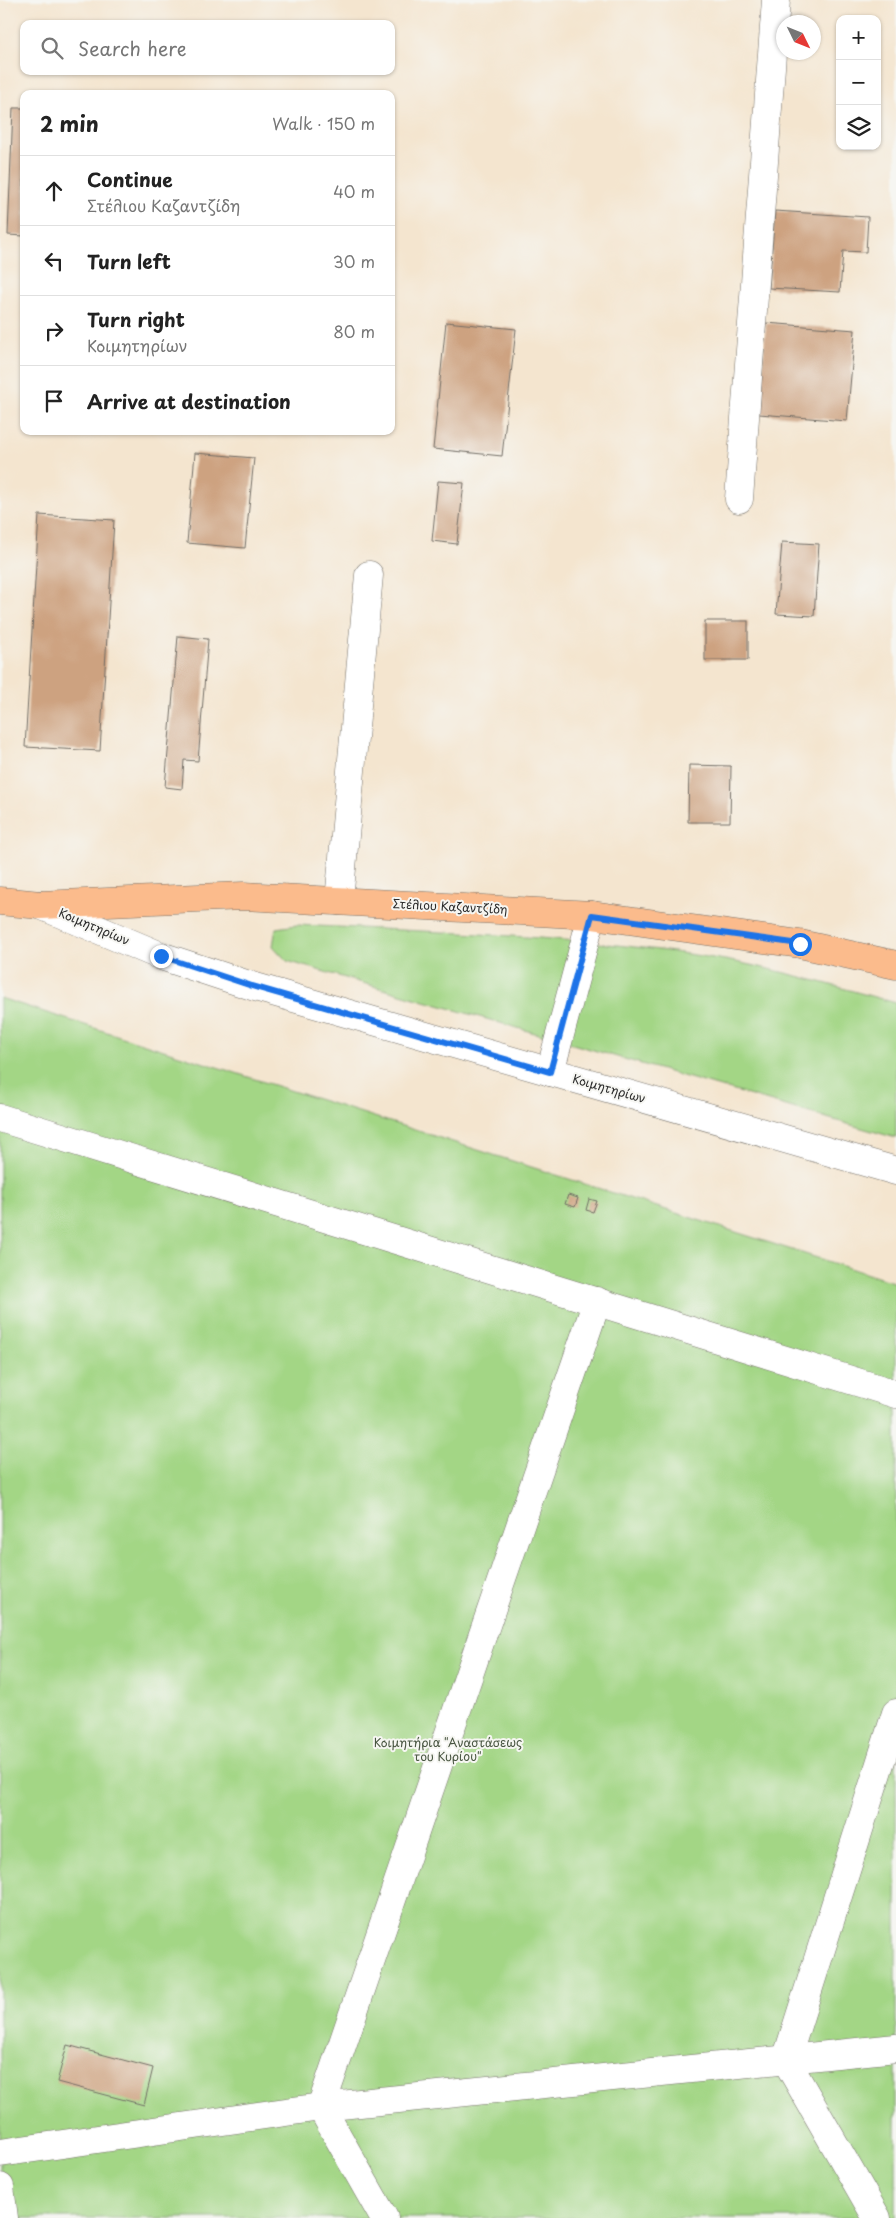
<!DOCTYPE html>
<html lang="en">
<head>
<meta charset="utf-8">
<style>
  :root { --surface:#fff; --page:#f2f2f2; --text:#222; --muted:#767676; --line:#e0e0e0 }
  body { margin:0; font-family:"Playpen Sans",sans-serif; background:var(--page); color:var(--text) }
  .controls { position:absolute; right:15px; top:15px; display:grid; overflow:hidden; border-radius:10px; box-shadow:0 1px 4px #0004 }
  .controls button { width:45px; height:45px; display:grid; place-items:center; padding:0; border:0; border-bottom:1px solid var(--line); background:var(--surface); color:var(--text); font:25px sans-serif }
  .compass { position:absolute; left:776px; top:15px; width:45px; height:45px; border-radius:50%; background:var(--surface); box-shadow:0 1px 4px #0004; rotate:133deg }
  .stop { position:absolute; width:15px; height:15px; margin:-11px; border:4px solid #1a73e8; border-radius:50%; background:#fff }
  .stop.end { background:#1a73e8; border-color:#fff; box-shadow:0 1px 5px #0008 }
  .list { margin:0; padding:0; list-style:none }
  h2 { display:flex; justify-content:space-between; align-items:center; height:65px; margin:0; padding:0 20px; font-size:21px }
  h2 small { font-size:16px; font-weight:400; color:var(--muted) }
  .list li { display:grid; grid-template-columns:32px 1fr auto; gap:15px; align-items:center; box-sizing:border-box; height:70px; padding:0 20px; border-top:1px solid var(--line) }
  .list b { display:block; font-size:19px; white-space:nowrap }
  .list p { margin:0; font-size:16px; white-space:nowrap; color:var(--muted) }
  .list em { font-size:16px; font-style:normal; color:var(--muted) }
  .icon { flex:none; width:28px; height:28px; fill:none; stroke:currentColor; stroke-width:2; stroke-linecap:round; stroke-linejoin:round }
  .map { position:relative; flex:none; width:896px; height:2218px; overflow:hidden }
  .search { position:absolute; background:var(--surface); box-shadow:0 1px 4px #0004; left:20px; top:20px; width:375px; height:55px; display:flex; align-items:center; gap:12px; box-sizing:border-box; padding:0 18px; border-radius:10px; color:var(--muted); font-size:19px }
  .panel { position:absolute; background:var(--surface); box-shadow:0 1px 4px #0004; left:20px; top:90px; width:375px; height:345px; border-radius:10px }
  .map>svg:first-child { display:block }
  .green { fill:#a3d685; stroke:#678058 }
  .building { fill:#cda280 }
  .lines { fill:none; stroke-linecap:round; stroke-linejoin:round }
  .minor-casing { stroke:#716c64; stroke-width:29 }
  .major-casing { stroke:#716c64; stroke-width:29 }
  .minor { stroke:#fff; stroke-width:28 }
  .major { stroke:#fbbb8c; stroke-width:28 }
  .route { stroke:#1a73e8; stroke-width:6 }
  .labels { text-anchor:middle; stroke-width:4; stroke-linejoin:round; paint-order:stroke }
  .street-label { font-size:12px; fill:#2b2b2b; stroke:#f6f6f2 }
  .park-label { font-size:12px; fill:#495642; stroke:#f6f6f2 }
</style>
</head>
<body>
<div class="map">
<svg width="896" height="2218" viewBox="0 0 896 2218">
  <rect width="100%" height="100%" fill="#f6f6f2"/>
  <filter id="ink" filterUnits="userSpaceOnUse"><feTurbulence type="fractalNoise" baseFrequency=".02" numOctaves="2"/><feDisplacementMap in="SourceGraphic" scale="10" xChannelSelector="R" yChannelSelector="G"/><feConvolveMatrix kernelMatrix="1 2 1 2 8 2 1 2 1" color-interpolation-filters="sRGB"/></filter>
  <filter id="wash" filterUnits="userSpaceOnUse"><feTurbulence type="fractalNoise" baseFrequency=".0096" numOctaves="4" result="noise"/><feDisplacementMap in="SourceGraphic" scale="20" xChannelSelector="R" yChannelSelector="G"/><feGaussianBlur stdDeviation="1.12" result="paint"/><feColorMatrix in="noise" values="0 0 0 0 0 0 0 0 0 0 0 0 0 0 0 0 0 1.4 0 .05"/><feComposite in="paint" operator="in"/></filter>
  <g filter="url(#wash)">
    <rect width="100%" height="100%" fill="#f4e5cf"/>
    <g class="green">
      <path d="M297,925C432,932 567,935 701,956C768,966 831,985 896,1003V1138L287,961L273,946L276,928Z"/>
      <polygon points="0,998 896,1283 896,2218 0,2218"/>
    </g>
    <g id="blocks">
      <g class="building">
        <polygon points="13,108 24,108 24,236 8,235"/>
        <polygon points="775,211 868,217 866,252 843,251 840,292 769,288"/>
        <polygon points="446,322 516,329 502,456 433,449"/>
        <polygon points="766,323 855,330 847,421 759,414"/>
        <polygon points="195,453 254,458 245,548 187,543"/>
        <polygon points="438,481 464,483 457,544 432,541"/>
        <polygon points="39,515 114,520 100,751 25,747"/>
        <polygon points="782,542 819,544 814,616 776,614"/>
        <rect x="705" y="621" width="43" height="39"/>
        <polygon points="178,636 208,639 198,761 184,760 182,789 165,787"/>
        <polygon points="689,765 731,766 730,822 688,822"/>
        <polygon points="568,1195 578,1198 575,1207 565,1204"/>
        <polygon points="589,1199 597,1201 593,1212 586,1210"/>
        <polygon points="67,2045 153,2068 144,2105 57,2082"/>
      </g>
    </g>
  </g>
  <g filter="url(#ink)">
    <use href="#blocks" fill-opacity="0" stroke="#716c64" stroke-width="1"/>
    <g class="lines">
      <defs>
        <g id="minor">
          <polyline points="739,499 776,0"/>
          <polyline points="339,901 369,575"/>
          <polyline points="40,905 161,956 252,986 896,1171"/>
          <polyline points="550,1072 592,915"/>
          <polyline points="0,1118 896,1394"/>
          <polyline points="0,2153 321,2107 896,2048"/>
          <polyline points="0,2187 4,2218"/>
          <polyline points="384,2218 321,2107 597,1301"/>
          <polyline points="877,2218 786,2060 896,1713"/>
        </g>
        <polyline id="major" points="0,901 40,905 243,896 592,915 800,944 896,965"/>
      </defs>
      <use href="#minor" class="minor-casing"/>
      <use href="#major" class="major-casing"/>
      <use href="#minor" class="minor"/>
      <use href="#major" class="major"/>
    </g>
  </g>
  <g class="lines" filter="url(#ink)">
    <polyline class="route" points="161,956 252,986 550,1072 592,915 800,944"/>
  </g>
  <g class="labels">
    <g class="street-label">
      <text transform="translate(450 907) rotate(3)" y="4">Στέλιου Καζαντζίδη</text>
      <text transform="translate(94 927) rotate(23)" y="4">Κοιμητηρίων</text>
      <text transform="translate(609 1089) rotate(16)" y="4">Κοιμητηρίων</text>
    </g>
    <g class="park-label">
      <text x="448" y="1747">Κοιμητήρια "Αναστάσεως<tspan x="448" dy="14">του Κυρίου"</tspan></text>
    </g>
  </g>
</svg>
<div class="controls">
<button>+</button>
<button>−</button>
<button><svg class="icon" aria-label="layers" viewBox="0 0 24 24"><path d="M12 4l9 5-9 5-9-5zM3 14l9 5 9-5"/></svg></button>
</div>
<svg class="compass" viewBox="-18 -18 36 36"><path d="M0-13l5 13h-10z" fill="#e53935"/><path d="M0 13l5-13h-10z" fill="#767676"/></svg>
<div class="stop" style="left:800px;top:944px"></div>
<div class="stop end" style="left:161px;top:956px"></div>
<div class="search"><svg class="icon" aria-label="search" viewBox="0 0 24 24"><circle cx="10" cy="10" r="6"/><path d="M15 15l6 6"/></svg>Search here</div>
<section class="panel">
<h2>2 min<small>Walk · 150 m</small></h2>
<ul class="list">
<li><svg class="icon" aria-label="ahead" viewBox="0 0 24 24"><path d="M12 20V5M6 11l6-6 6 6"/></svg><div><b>Continue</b><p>Στέλιου Καζαντζίδη</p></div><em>40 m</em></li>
<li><svg class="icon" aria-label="left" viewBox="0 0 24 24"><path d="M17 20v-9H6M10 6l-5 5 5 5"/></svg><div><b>Turn left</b></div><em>30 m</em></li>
<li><svg class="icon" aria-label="right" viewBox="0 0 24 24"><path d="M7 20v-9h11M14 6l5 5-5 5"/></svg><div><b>Turn right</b><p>Κοιμητηρίων</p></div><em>80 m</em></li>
<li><svg class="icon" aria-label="arrive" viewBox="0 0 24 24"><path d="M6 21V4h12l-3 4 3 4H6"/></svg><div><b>Arrive at destination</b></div></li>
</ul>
</section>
</div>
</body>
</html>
